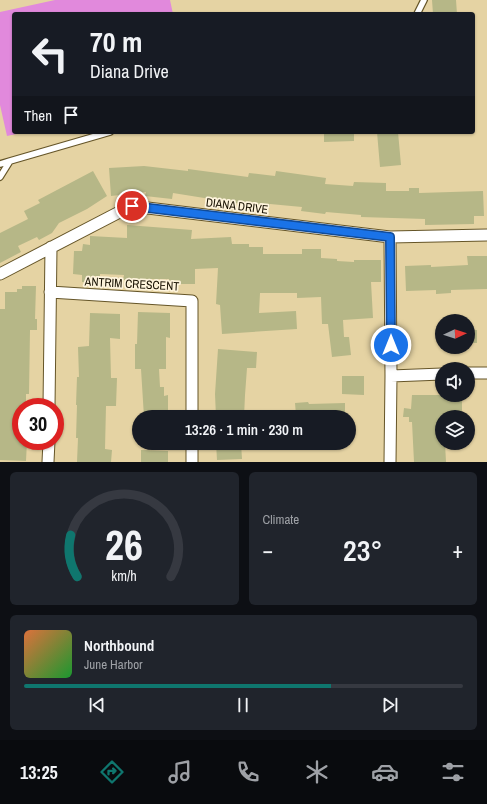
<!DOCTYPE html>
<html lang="en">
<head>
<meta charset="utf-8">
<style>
  :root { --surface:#171b24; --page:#20242c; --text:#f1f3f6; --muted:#9ea1a6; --line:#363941; --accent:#0f766e }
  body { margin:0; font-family:"Archivo Narrow",sans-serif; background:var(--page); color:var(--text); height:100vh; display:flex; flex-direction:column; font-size:15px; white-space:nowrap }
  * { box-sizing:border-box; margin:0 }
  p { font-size:13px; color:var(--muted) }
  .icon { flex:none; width:22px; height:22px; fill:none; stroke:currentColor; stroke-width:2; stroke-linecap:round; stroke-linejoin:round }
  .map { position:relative; height:462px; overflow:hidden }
  .sheet { display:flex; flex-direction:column; gap:10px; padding:10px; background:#0d0f14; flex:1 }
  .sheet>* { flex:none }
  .top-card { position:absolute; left:12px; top:12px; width:463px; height:122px; border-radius:4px; box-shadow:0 1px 3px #0004; background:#171b24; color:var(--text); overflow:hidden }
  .needle { width:26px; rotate:87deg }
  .buttons { position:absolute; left:435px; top:314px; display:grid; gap:8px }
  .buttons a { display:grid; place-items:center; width:40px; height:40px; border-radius:50%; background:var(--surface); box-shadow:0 1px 3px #0004; font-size:20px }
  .speed { position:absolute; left:12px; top:398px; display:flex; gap:8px; font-size:20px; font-weight:700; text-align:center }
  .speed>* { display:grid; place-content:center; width:52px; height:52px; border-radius:50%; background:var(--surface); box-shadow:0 1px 3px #0004; line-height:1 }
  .speed .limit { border:6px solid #d22; background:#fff; color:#111 }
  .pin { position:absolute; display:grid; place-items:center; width:34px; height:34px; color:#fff; margin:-17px; border:2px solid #fff; border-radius:50%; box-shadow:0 1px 4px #0007 }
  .me { position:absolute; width:44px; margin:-22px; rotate:0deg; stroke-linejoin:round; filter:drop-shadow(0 0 3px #0008) }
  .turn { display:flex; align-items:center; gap:14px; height:84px; padding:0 12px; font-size:18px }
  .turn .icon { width:52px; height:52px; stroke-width:2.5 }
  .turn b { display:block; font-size:28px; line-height:34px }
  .then { display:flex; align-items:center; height:38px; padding:0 12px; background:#0003; gap:8px; font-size:15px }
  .big { font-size:30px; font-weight:600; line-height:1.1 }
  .sheet .tile { flex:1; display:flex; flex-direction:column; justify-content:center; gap:6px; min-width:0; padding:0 14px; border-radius:6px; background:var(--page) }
  .sheet .dial { align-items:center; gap:0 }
  .dial svg { height:104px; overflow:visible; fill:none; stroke:var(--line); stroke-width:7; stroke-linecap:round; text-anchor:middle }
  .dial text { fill:var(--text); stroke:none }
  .song { display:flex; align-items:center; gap:12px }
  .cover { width:48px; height:48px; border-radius:6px; background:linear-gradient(135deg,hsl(20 70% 55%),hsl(130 70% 35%)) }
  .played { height:4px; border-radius:2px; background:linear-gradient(90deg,var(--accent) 70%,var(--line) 70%) }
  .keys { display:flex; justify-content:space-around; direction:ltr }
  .heat { display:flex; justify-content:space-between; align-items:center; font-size:22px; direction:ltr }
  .sheet .tiles { flex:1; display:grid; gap:10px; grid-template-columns:1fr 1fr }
  .tile:last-child { grid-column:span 2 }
  .trip { position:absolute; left:132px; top:410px; width:224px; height:40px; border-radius:20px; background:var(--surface); box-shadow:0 1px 3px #0004; font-weight:600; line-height:40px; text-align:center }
  .tabs { display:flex; height:64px; justify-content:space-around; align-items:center; background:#090b0e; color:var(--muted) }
  .tabs .icon { width:28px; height:28px }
  .tabs .active { color:var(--accent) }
  .tabs b { font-size:18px; color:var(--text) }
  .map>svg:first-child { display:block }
  .green { fill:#e189dc }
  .building { fill:#b6b787 }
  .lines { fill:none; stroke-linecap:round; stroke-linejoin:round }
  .service-casing { stroke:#655528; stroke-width:8 }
  .minor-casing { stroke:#655528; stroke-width:13 }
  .service { stroke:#fff; stroke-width:5.5 }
  .minor { stroke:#fff; stroke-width:11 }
  .route-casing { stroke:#114b97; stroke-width:10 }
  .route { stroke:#1a73e8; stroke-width:7 }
  .labels { text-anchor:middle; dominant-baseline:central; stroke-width:3.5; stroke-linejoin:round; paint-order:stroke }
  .street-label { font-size:12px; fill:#171001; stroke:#fef4dc }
</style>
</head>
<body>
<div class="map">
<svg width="487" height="462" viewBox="0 0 487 462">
  <rect width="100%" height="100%" fill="#e5d3a3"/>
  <!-- green -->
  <path class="green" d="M 55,0 L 170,0 L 173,14 L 14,14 L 14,132 L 26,132 L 7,136 L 0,105 L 0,12 Z"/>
  <!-- building -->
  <path class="building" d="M 432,0 L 456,0 L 457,14 L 433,14 Z
    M 324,132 L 354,132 L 354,141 L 324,142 Z
    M 377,132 L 398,132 L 401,165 L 380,167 Z
    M 144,166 L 188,171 L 188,169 L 248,177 L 249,173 L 275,176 L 276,171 L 326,178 L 325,184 L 353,186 L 354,182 L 386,183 L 386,191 L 409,191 L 409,188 L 419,188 L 419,193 L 483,191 L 484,216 L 474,216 L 474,224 L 425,225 L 425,219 L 361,217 L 361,215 L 326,212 L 325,214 L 301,211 L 302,207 L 270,204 L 270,207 L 248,205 L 173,193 L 172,199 L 145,196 L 146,192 L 111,196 L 109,168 Z
    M 93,171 L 107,196 L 87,209 L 59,223 L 52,233 L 39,240 L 37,237 L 18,246 L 21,252 L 0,263 L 0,233 L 28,219 L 24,211 L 40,203 L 38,200 Z
    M 127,225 L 192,230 L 191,239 L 231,237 L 232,244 L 249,244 L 249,247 L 263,247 L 263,254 L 302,254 L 302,249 L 321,249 L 321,258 L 337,259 L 337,261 L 354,262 L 354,260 L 381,260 L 381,282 L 371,282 L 373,318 L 343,320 L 344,337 L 349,337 L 351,355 L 332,357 L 328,324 L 322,324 L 321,297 L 297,298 L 297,293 L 260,293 L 259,313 L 296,311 L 297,329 L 222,334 L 220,305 L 216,304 L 218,268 L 195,269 L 195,284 L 169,284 L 169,279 L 146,279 L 146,281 L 123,280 L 124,275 L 100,274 L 100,276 L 94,276 L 93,283 L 82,282 L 82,275 L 73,274 L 74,251 L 82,251 L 83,244 L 90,245 L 90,236 L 127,238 Z
    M 467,256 L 487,256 L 487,289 L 451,290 L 451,293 L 436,294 L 436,290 L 406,291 L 405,266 L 431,265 L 431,267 L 468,265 Z
    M 22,286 L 36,286 L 35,319 L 37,319 L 37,330 L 30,330 L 29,394 L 26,394 L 26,407 L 21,407 L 21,441 L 27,441 L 26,461 L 0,460 L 0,309 L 5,309 L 5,292 L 17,292 L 17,289 L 22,289 Z
    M 138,312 L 170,313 L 170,338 L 166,337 L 166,369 L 159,369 L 160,387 L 164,387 L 164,396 L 168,395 L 168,417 L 144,417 L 141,369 L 135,369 L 135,344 L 137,344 Z
    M 90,313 L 120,314 L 120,339 L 110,338 L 111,378 L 117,378 L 116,406 L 106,406 L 105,449 L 112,450 L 111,462 L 77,462 L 78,438 L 76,438 L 77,405 L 76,405 L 77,377 L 79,377 L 78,347 L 89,346 Z
    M 468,330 L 477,330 L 477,343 L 468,343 Z
    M 218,349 L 257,352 L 256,368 L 247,368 L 245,395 L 244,417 L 216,417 L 215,394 Z
    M 342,376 L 364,376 L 364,395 L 342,394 Z
    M 412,395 L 462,395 L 462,412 L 458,412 L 458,417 L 442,417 L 442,443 L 445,443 L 446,462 L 414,462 L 412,422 L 409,422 L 409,417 L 403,417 L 404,408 L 411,409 Z
    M 308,402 L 309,404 L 345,403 L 345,417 L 312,417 L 312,414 L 296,415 L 295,403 Z
    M 216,443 L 241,443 L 242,459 L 217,460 Z
    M 141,450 L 168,451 L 168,462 L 141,462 Z"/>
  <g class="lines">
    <!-- service casing -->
    <g class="service-casing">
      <path id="service" d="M 417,14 L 424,0
        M 0,164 L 10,161
        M 0,177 L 10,161 L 110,132"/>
    </g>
    <!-- minor casing -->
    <g class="minor-casing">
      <path id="minor" d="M 390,237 L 391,376 L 390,462
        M 0,274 L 131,206 L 390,237 L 487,235
        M 50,292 L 192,301 L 192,417
        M 468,373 L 487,373
        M 391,376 L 442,374
        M 49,407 L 51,247
        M 192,443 L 192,462
        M 48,462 L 49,441"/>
    </g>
    <!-- service -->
    <use href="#service" class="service"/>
    <!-- minor -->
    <use href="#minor" class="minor"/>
  </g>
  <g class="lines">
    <!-- route casing -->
    <g class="route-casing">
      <path id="route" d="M 132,206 L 390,237 L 391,345"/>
    </g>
    <!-- route -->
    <use href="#route" class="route"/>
  </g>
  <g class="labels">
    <!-- street labels -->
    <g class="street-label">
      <text transform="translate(237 206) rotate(7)">DIANA DRIVE</text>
      <text transform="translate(132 284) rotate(3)">ANTRIM CRESCENT</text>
    </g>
  </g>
</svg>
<div class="buttons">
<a><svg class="needle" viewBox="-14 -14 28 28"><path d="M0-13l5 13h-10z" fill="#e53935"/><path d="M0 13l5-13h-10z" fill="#9ea1a6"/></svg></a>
<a><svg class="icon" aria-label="sound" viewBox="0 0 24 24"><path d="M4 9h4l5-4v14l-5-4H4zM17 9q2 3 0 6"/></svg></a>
<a><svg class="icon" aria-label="layers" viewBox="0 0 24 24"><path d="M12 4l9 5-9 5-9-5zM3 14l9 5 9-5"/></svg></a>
</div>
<div class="speed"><div class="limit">30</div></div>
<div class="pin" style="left:132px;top:206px;background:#d93025"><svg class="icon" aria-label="arrive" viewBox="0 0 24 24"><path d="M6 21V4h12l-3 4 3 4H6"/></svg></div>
<svg class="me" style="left:391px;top:345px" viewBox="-20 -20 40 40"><circle r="17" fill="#1a73e8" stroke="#fff" stroke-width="3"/><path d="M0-11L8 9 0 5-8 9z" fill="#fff"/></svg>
<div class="trip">13:26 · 1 min · 230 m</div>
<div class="top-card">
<div class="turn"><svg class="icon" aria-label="left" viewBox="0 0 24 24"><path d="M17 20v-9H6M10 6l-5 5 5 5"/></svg><div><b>70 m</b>Diana Drive</div></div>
<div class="then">Then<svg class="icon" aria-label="arrive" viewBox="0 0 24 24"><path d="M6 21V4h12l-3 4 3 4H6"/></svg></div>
</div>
</div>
<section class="sheet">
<div class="tiles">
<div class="tile dial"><svg viewBox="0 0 100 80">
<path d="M14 69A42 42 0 1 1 86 69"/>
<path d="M14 69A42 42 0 0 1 9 37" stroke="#0f766e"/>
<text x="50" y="56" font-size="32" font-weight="700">26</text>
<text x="50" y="72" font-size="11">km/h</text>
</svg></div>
<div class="tile"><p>Climate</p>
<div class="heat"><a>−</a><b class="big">23°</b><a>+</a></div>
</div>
<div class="tile">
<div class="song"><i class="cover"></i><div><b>Northbound</b><p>June Harbor</p></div></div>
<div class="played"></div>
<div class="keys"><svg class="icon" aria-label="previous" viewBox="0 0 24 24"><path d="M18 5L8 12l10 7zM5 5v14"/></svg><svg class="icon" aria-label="pause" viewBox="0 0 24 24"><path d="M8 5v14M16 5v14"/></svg><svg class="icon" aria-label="next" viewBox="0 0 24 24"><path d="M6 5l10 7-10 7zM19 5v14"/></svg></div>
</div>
</div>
</section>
<nav class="tabs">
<b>13:25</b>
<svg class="icon active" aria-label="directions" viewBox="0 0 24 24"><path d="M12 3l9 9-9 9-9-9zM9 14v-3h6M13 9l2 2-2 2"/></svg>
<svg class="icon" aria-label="music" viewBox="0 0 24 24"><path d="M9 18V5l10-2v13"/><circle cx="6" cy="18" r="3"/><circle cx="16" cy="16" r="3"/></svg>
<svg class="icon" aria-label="phone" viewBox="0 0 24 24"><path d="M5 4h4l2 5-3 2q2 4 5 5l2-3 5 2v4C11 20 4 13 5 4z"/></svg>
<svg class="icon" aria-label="climate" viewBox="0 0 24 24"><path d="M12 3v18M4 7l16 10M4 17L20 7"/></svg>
<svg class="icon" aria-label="car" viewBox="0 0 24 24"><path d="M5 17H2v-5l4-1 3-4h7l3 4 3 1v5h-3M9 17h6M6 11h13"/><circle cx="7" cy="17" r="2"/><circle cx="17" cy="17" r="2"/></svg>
<svg class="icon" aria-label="filters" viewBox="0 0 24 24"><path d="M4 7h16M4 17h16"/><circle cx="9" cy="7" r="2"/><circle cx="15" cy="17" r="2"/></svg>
</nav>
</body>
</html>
